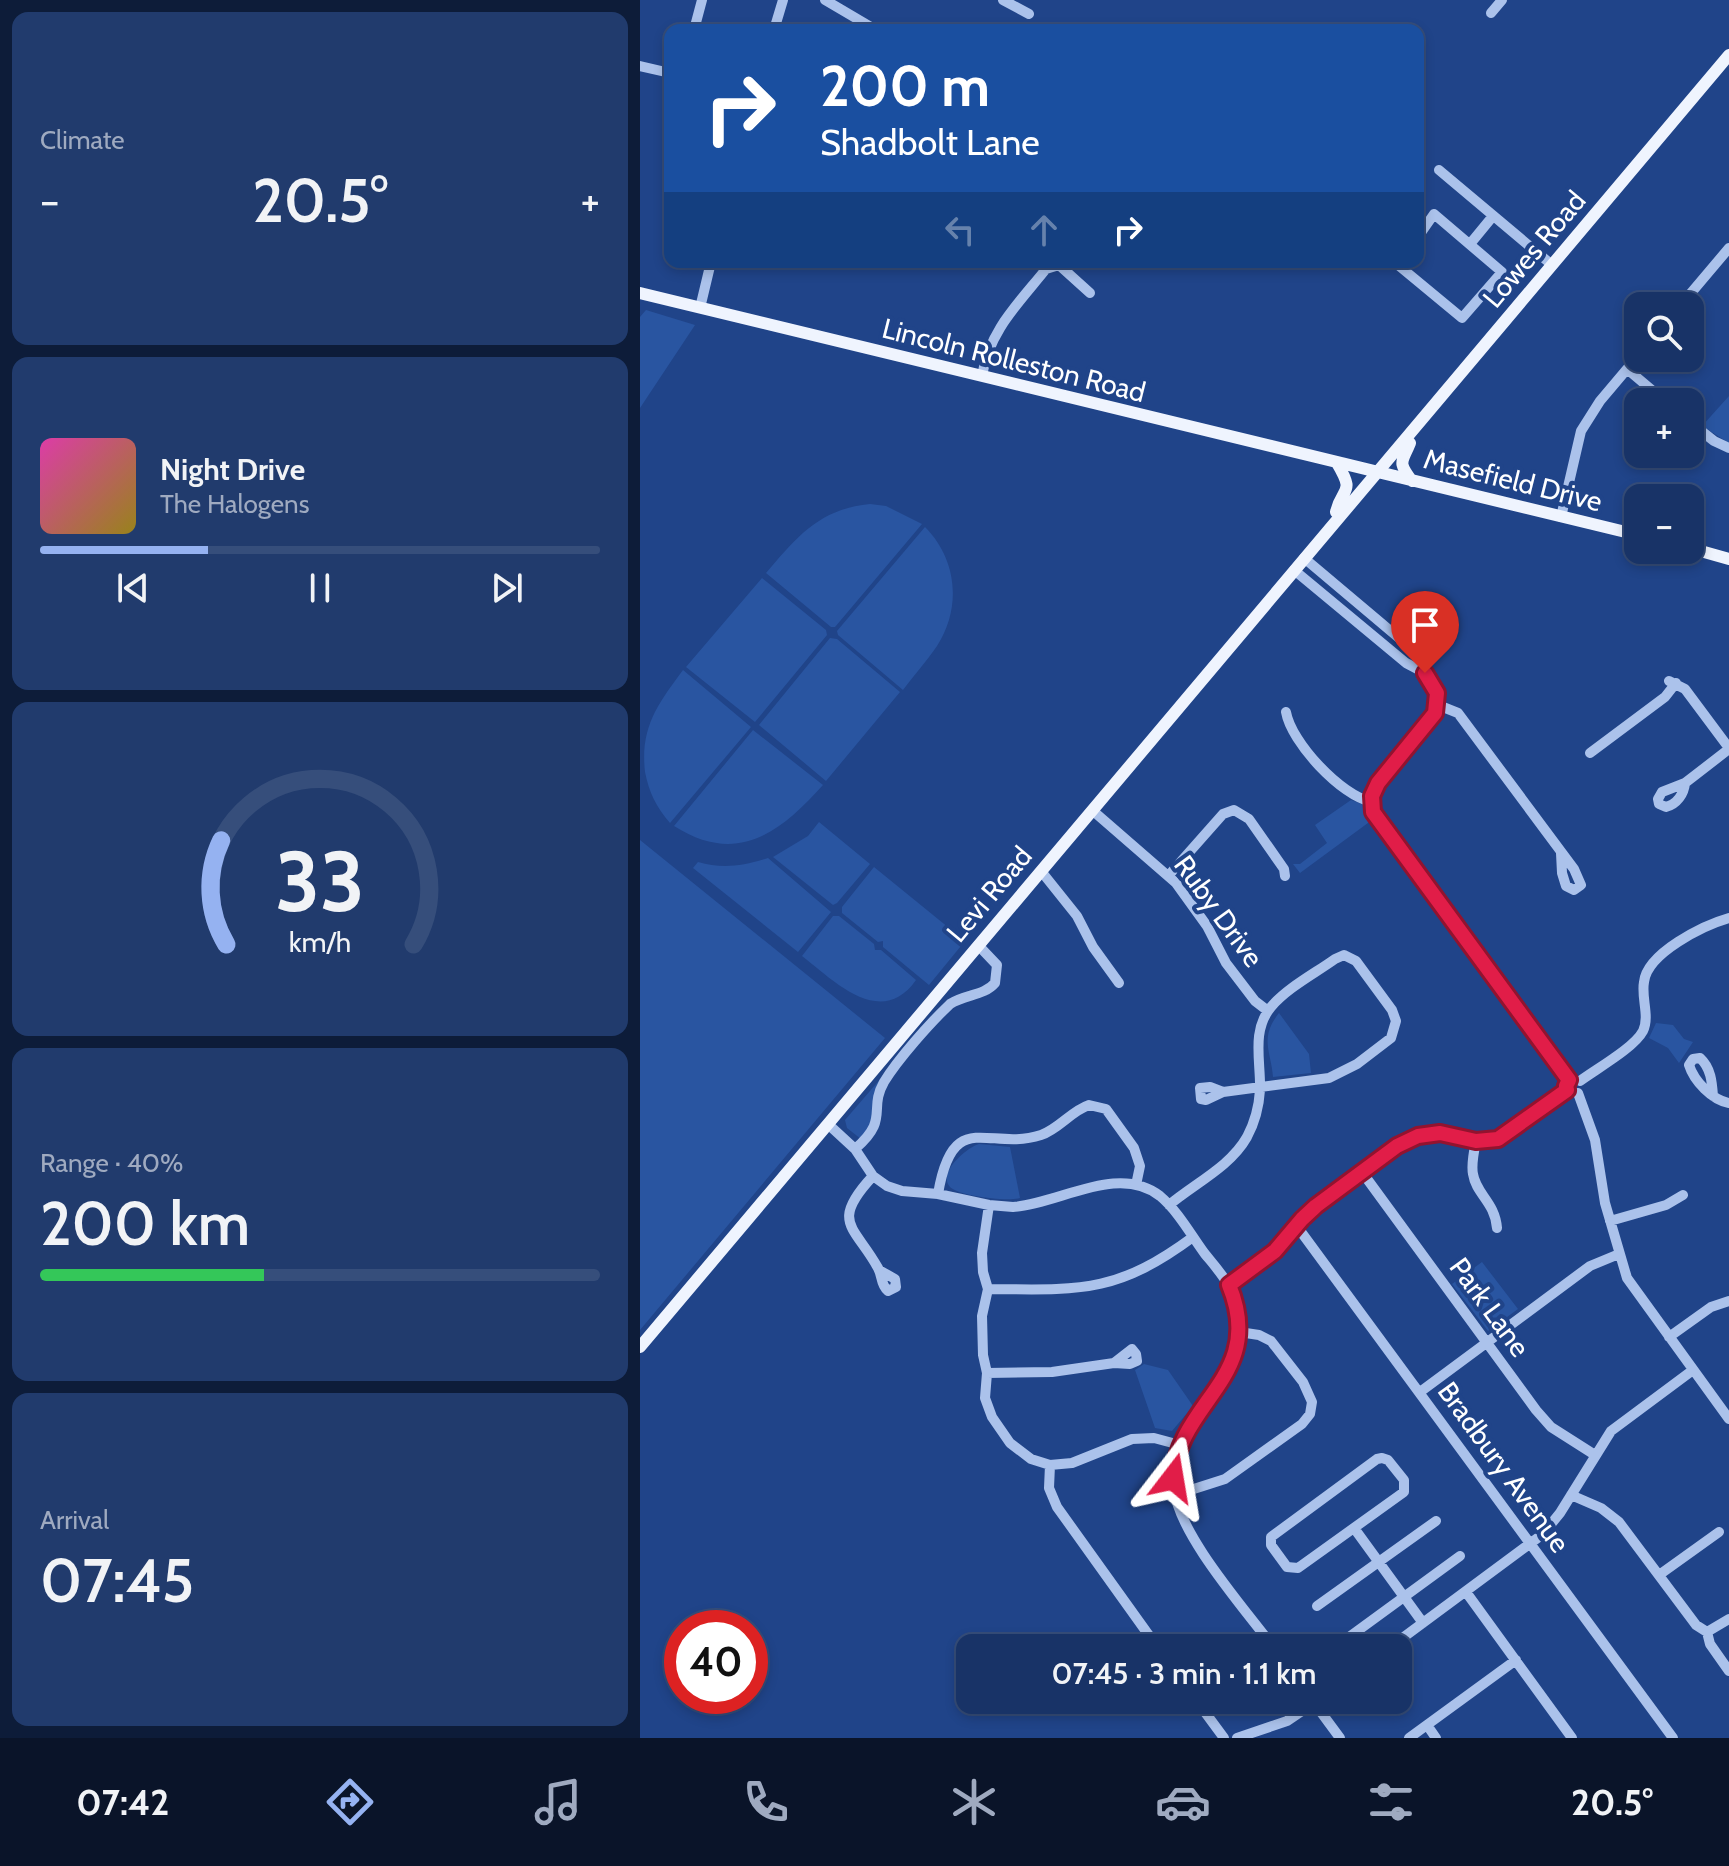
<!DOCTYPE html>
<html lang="en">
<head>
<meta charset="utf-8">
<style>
  :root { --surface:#183367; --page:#213b6d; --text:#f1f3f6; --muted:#9faac0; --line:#364e7b; --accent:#95b2f1 }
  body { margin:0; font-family:Cabin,sans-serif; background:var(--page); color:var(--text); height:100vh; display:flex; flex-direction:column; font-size:30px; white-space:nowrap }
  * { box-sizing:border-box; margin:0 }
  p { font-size:26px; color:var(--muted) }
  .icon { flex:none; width:44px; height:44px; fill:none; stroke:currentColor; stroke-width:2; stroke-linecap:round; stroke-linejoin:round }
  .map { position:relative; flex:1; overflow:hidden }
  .sheet { display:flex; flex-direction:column; gap:12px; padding:12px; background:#0d1c39; width:640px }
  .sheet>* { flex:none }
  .guide { position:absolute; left:24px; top:24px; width:760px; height:244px; border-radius:16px; box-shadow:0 4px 12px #0003,0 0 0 2px var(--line); background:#1a4fa0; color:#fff; overflow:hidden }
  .controls { position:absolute; left:984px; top:292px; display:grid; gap:16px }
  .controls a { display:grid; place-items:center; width:80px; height:80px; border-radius:16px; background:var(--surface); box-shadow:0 4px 12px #0003,0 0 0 2px var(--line); font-size:40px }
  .speed { position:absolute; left:24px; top:1610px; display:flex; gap:16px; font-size:40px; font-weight:700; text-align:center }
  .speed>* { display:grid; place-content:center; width:104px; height:104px; border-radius:50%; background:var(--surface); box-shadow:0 4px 12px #0003,0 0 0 2px var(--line); line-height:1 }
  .speed .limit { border:12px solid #d22; background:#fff; color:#111 }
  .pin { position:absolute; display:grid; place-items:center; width:68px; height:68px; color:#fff; margin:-82px -34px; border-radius:50% 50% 50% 0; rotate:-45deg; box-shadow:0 0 8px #0007 }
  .pin .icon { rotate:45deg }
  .me { position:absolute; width:88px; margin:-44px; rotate:14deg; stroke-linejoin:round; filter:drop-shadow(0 0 6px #0008) }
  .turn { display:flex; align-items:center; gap:28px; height:168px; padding:0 24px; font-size:36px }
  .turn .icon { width:104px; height:104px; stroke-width:2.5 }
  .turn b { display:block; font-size:56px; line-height:68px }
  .lanes { display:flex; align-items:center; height:76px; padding:0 24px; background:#0003; justify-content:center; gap:40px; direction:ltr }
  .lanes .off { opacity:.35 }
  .big { font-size:60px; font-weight:600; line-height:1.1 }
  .sheet .card { flex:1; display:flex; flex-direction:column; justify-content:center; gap:12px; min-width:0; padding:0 28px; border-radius:16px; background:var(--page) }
  .sheet .dial { align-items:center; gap:0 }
  .dial svg { height:208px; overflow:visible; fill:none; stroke:var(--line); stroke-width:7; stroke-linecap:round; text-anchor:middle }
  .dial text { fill:var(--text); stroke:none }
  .song { display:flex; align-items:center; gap:24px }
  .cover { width:96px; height:96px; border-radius:12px; background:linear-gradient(135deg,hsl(320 70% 55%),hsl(50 70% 35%)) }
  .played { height:8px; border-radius:4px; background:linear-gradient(90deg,var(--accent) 30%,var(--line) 30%) }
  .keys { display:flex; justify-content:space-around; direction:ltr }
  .heat { display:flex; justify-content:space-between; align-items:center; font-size:44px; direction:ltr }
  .charge { height:12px; border-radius:6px; background:linear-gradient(90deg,#34c759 40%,var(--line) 0) }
  .trip { position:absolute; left:316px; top:1634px; width:456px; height:80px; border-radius:16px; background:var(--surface); box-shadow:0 4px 12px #0003,0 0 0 2px var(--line); font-weight:600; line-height:80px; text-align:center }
  .dock { display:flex; height:128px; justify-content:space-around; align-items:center; background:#0a1429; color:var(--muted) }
  .dock .icon { width:56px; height:56px }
  .dock .selected { color:var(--accent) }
  .dock b { font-size:36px; color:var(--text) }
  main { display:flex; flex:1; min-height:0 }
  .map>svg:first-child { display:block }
  .green { fill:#2955a1 }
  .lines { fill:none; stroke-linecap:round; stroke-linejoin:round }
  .minor { stroke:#abc2eb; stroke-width:10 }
  .major { stroke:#eff4fe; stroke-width:12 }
  .route-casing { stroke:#92132f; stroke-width:20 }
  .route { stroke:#e11d48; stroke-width:14 }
  .labels { text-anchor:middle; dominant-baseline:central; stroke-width:8; stroke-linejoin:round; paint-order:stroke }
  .street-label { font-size:28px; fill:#fff; stroke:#204489 }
</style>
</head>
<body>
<main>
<section class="sheet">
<div class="card"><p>Climate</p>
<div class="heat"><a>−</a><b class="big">20.5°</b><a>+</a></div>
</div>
<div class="card">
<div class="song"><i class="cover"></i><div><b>Night Drive</b><p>The Halogens</p></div></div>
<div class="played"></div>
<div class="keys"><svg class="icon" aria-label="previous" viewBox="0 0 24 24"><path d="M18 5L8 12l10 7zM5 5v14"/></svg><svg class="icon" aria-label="pause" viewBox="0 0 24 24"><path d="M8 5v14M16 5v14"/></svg><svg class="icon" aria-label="next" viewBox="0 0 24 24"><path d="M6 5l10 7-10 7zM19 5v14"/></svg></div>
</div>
<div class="card dial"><svg viewBox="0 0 100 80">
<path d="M14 69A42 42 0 1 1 86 69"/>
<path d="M14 69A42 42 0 0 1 12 29" stroke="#95b2f1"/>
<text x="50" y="56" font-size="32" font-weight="700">33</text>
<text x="50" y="72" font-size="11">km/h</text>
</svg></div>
<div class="card"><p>Range · 40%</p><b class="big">200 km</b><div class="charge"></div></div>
<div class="card"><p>Arrival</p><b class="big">07:45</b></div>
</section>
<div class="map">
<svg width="1089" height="1738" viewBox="0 0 1089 1738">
  <rect width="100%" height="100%" fill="#204489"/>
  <!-- green -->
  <path class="green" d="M 6,310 L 55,325 L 0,408 L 0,317 Z
    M 1089,396 L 1089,443 L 1062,426 Z
    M 230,504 L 246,506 L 282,524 L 195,627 L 191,627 L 126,573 C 157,537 179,509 230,504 Z
    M 285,527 C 317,559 322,607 297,646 C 287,661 274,675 263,690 L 198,635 L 197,631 Z
    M 122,578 L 186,630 L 187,635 L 115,722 L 46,667 Z
    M 190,638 L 197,639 L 260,692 L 186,781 L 119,725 Z
    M 43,670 L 111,727 L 30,823 C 16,807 9,792 5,772 C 0,727 18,704 43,670 Z
    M 113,730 L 183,785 C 140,833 97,866 34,826 Z
    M 711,800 L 727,806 L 732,820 L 660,873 L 653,864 L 660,864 L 687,843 L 675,825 Z
    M 179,822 L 230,864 L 197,903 L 193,905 L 133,857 L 168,836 Z
    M 0,840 L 245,1038 L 0,1330 Z
    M 128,858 L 191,912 L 158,952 L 53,868 L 58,862 C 82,869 103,866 128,858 Z
    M 234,867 L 325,941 L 289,985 L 243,947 L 243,941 L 238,942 L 202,913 L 202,907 Z
    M 193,916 L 199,916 L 234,944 L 235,950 L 241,950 L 276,980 C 241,1030 193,980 162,956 Z
    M 639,1013 L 669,1054 L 671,1073 L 633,1077 C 631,1051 619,1038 639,1013 Z
    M 1016,1023 L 1033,1025 L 1044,1039 L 1053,1042 L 1039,1063 L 1028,1048 L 1009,1038 Z
    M 242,1077 L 235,1117 L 221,1139 L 207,1128 L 205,1120 Z
    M 339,1144 L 370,1147 L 380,1198 C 368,1202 319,1196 310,1187 C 297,1173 326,1148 339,1144 Z
    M 842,1262 L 878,1309 L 848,1331 L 812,1284 Z
    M 504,1364 L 528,1370 L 553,1406 L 532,1431 L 515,1428 L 495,1370 Z"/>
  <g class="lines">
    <!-- minor -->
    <path class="minor" d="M 185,0 L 236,30
      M 363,0 L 389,14
      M 851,13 L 862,0
      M 54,30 L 62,0
      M 134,30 L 143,0
      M 0,66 L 30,73
      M 799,170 L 912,265
      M 830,244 L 853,216
      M 760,262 L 758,265 L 822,318 L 862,272 L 794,214 L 778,237
      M 1040,306 L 1089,248
      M 60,308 L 71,262
      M 987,369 L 1026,402
      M 342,376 C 349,331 378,304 406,269 L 419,265 L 450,293
      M 1050,422 L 1074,441 L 1089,448
      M 921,517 L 941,431 L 960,401 L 998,356
      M 664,558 L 772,649 C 781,657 781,666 787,675 C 793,684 799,691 798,703 C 794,740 724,770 733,812 L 929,1080
      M 654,570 L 766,663 L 785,673
      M 1029,681 L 1045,689 L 1089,748
      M 798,705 L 818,713 L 934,869 L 941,885 L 934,890 L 926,886 L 922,873 L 921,853
      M 646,712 C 651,742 701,796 732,802
      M 950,753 L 1025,697 L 1036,683
      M 1045,783 C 1044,794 1037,804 1026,807 L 1019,804 L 1018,799 L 1022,792 L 1045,783 L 1089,749
      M 452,810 L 536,883 L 567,926 L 586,963 L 615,1001 L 628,1011
      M 401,871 L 437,916 L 453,947 L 479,983
      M 529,875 L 583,814 L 594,810 L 609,819 L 644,869 L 645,876
      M 940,1081 C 956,1069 994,1048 1003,1031 C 1010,1016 1001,998 1004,982 C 1007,953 1064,925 1089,918
      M 938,1093 L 955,1140 L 965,1203 L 987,1278 L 1089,1419
      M 1073,1096 C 1072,1082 1071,1068 1060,1058 L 1053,1059 L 1049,1065 C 1054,1081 1072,1100 1089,1103
      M 189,1125 L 215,1149 L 233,1176 L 247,1186 L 262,1191 L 298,1194 L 349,1205 L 373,1207 C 419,1204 478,1163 520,1196 C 538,1211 551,1235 565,1254 C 574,1265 584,1276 590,1288 C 632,1372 525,1412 534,1489 C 539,1535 605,1609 634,1648
      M 836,1141 C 834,1151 831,1164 833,1174 C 836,1194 855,1202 857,1228
      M 215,1149 C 250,1119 228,1110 244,1082 C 258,1059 290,1023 310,1004 C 325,994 344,996 355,983 L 357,965 L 338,945
      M 722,1172 L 896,1410 L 911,1427 L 955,1455
      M 233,1176 C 189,1223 215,1226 238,1268 C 243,1277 240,1284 248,1291 L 256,1287 L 255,1279 L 239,1270
      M 298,1194 C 313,1106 348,1152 401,1135 C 419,1129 431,1111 449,1105 L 466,1109 L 494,1148 L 500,1166 L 496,1185
      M 349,1205 L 342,1253 L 343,1272 L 348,1289 L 342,1316 L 343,1355 L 347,1373 L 345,1398 L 352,1417 L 370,1443 L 391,1459 L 410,1465 L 432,1463 L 492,1439 L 514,1438 L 540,1445
      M 529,1205 C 555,1183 590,1167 607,1137 C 615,1122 619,1107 620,1090 C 621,1062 611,1031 631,1007 C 647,988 674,974 695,959 L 704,955 L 716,961 L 752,1010 L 756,1021 L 751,1038 L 717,1064 L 689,1078 L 583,1092 L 566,1100 L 561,1099 L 560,1088 L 570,1087 L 583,1092
      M 970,1221 L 1026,1205 L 1043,1195
      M 656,1225 L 1033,1738
      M 589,1285 L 635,1251 L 667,1213 L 757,1146 L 778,1136 L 800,1133 L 836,1141 L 858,1139 L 927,1090
      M 348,1289 C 439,1290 476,1294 553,1237
      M 1029,1337 L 1071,1307 L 1089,1301
      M 347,1373 L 412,1372 L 474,1363 L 490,1364 L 497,1361 L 496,1354 L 492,1349 L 474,1363
      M 780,1392 L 950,1266 L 979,1254
      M 742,1458 L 748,1460 L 764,1480 L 764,1492 L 658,1568 L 647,1567 L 631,1545 L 631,1537 L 737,1459 Z
      M 410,1465 L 409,1488 L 417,1507 L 518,1648
      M 535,1495 L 585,1479 L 662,1424 L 670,1414 L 672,1402 L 663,1382 L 631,1341 L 619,1335 L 599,1332
      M 931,1495 L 961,1508 L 979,1522 L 1056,1625 L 1067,1632 L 1070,1644 L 1089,1671
      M 714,1528 L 783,1623
      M 1019,1575 L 1079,1532
      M 826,1592 L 932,1738
      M 677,1606 L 796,1521
      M 1067,1632 L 1089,1619
      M 705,1640 L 820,1556
      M 749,1648 L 903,1534 L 920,1513 L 971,1431 L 1053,1370
      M 556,1700 L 584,1738
      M 672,1700 L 700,1738
      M 787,1725 L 796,1738
      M 597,1738 L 647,1721 L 678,1700
      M 769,1738 L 876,1660"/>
    <!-- major -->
    <path class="major" d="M 0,293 L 998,535
      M 770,443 C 762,463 757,461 772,481
      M 696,512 C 702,486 716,495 697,463
      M 1050,548 L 1089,559
      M 0,1347 L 1089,55"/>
  </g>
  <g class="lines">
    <!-- route casing -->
    <g class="route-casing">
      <path id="route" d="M 533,1478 C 539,1400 627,1377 589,1285 L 635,1251 L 662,1219 L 676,1206 L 757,1146 L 778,1136 L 800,1133 L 836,1141 L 858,1139 L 927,1090 L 926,1086 L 929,1080 L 733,812 L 732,796 L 738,783 L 795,713 L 797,693 L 785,673"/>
    </g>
    <!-- route -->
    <use href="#route" class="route"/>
  </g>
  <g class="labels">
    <!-- street labels -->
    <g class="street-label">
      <text transform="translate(894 249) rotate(-50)">Lowes Road</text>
      <text transform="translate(374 360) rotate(14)">Lincoln Rolleston Road</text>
      <text transform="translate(873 480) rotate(14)">Masefield Drive</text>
      <text transform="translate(349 894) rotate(-50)">Levi Road</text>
      <text transform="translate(579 911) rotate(54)">Ruby Drive</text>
      <text transform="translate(850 1307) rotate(54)">Park Lane</text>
      <text transform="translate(864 1467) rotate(54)">Bradbury Avenue</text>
    </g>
  </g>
</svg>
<div class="controls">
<a><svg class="icon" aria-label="search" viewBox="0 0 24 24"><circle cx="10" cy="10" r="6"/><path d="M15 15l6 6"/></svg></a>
<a>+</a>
<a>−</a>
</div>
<div class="speed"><div class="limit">40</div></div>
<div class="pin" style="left:785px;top:673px;background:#d93025"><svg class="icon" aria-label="arrive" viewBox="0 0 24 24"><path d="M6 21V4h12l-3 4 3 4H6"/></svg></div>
<svg class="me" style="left:533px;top:1478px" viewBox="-20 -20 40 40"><path d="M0-17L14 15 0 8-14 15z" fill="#e11d48" stroke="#fff" stroke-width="4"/></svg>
<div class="trip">07:45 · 3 min · 1.1 km</div>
<div class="guide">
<div class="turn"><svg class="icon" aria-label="right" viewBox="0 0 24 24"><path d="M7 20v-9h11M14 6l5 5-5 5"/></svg><div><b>200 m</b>Shadbolt Lane</div></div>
<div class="lanes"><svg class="icon off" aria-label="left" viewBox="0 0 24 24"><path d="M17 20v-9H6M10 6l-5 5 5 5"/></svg><svg class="icon off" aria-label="ahead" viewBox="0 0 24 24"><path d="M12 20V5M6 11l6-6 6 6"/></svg><svg class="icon" aria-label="right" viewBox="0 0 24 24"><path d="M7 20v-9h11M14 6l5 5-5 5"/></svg></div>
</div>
</div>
</main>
<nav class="dock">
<b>07:42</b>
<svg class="icon selected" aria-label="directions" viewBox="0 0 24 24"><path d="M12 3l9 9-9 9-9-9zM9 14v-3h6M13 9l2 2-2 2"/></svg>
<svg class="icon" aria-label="music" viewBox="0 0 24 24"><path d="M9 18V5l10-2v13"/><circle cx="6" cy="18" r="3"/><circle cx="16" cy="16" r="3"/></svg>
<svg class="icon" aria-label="phone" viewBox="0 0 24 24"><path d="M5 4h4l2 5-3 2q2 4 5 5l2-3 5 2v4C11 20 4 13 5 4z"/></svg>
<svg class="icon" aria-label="climate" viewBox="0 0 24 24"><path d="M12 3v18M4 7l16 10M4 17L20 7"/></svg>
<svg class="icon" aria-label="car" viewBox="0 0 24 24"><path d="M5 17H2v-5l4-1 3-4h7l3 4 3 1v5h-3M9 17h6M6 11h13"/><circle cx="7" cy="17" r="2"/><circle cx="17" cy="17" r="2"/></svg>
<svg class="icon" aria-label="filters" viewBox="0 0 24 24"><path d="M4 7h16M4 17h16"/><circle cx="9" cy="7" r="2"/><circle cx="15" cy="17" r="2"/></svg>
<b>20.5°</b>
</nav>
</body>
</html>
